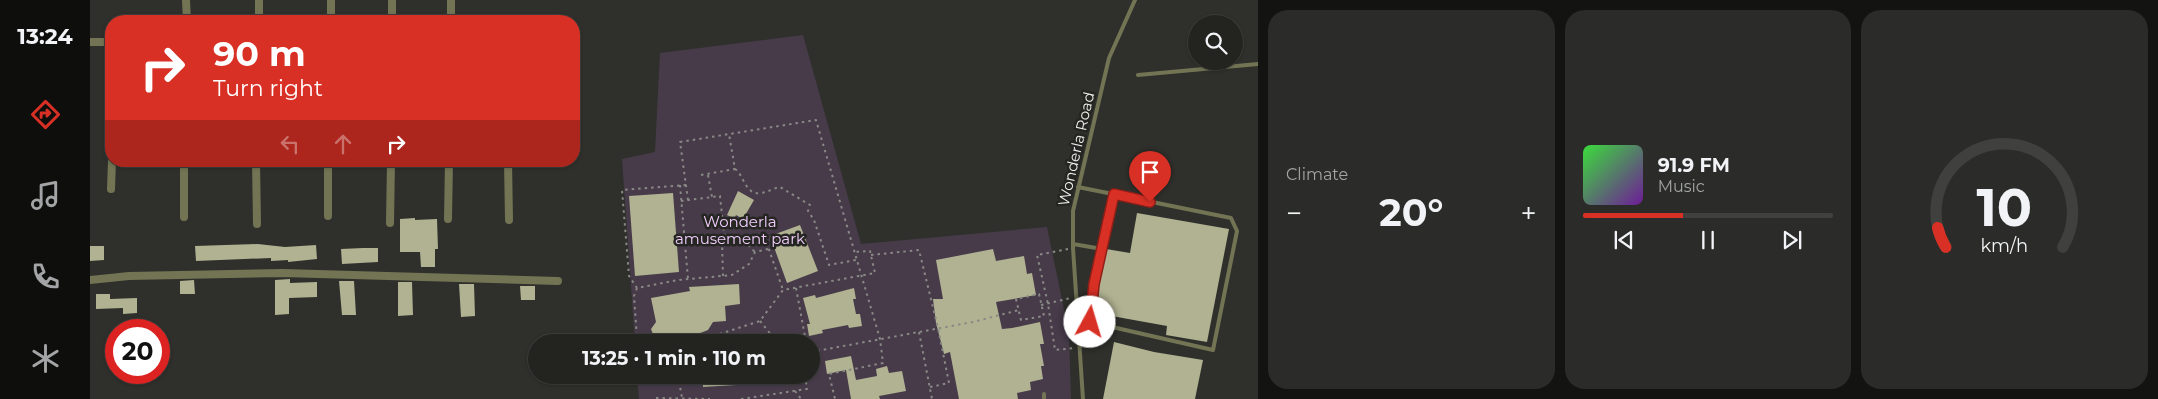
<!DOCTYPE html>
<html lang="en">
<head>
<meta charset="utf-8">
<style>
  :root { --surface:#232420; --page:#2b2c29; --text:#f1f3f6; --muted:#a3a4a5; --line:#40413e; --accent:#d93025 }
  body { margin:0; font-family:Montserrat,sans-serif; background:var(--page); color:var(--text); height:100vh; display:flex; flex-direction:column; font-size:19px; white-space:nowrap }
  * { box-sizing:border-box; margin:0 }
  p { font-size:16px; color:var(--muted) }
  .icon { flex:none; width:28px; height:28px; fill:none; stroke:currentColor; stroke-width:2; stroke-linecap:round; stroke-linejoin:round }
  .map { position:relative; flex:1; overflow:hidden }
  .details { display:flex; flex-direction:column; gap:10px; padding:10px; background:#131412; width:900px }
  .details>* { flex:none }
  .top-card { position:absolute; left:15px; top:15px; width:475px; height:152px; border-radius:20px; box-shadow:0 1px 4px #0004,0 0 0 1px var(--line); background:#d93025; color:#fff; overflow:hidden }
  .tools { position:absolute; left:1098px; top:15px; display:grid; gap:10px }
  .tools a { display:grid; place-items:center; width:55px; height:55px; border-radius:50%; background:var(--surface); box-shadow:0 1px 4px #0004,0 0 0 1px var(--line); font-size:25px }
  .speed { position:absolute; left:15px; top:319px; display:flex; gap:10px; font-size:25px; font-weight:700; text-align:center }
  .speed>* { display:grid; place-content:center; width:65px; height:65px; border-radius:50%; background:var(--surface); box-shadow:0 1px 4px #0004,0 0 0 1px var(--line); line-height:1 }
  .speed .limit { border:8px solid #d22; background:#fff; color:#111 }
  .pin { position:absolute; display:grid; place-items:center; width:42px; height:42px; color:#fff; margin:-51px -21px; border-radius:50% 50% 50% 0; rotate:-45deg; box-shadow:0 0 5px #0007 }
  .pin .icon { rotate:45deg }
  .me { position:absolute; width:55px; margin:-28px; rotate:6deg; stroke-linejoin:round; filter:drop-shadow(0 0 4px #0008) }
  .turn { display:flex; align-items:center; gap:18px; height:105px; padding:0 25px; font-size:22px }
  .turn .icon { width:65px; height:65px; stroke-width:2.5 }
  .turn b { display:block; font-size:35px; line-height:42px }
  .lanes { display:flex; align-items:center; height:48px; padding:0 25px; background:#0003; justify-content:center; gap:25px; direction:ltr }
  .lanes .off { opacity:.35 }
  .big { font-size:38px; font-weight:700; line-height:1.1 }
  .details .card { flex:1; display:flex; flex-direction:column; justify-content:center; gap:8px; min-width:0; padding:0 18px; border-radius:20px; background:var(--page) }
  .details .dial { align-items:center; gap:0 }
  .dial svg { height:130px; overflow:visible; fill:none; stroke:var(--line); stroke-width:7; stroke-linecap:round; text-anchor:middle }
  .dial text { fill:var(--text); stroke:none }
  .song { display:flex; align-items:center; gap:15px }
  .cover { width:60px; height:60px; border-radius:8px; background:linear-gradient(135deg,hsl(120 70% 55%),hsl(280 70% 35%)) }
  .played { height:5px; border-radius:2px; background:linear-gradient(90deg,var(--accent) 40%,var(--line) 40%) }
  .keys { display:flex; justify-content:space-around; direction:ltr }
  .heat { display:flex; justify-content:space-between; align-items:center; font-size:28px; direction:ltr }
  .details .tiles { flex:1; display:grid; gap:10px; grid-template-columns:repeat(3,1fr) }
  .trip { position:absolute; left:438px; top:334px; width:292px; height:50px; border-radius:25px; background:var(--surface); box-shadow:0 1px 4px #0004,0 0 0 1px var(--line); font-weight:700; line-height:50px; text-align:center }
  main { display:flex; flex:1; min-height:0 }
  .tabs { display:flex; flex-direction:column; width:90px; justify-content:space-around; align-items:center; background:#0e0e0d; color:var(--muted) }
  .tabs .icon { width:35px; height:35px }
  .tabs .selected { color:var(--accent) }
  .tabs b { font-size:22px; color:var(--text) }
  .map>svg:first-child { display:block }
  .green { fill:#473b4a }
  .building { fill:#b0b292 }
  .lines { fill:none; stroke-linecap:round; stroke-linejoin:round }
  .path { stroke:#888985; stroke-width:2; stroke-dasharray:2.5 4; stroke-linecap:butt }
  .service { stroke:#727454; stroke-width:4 }
  .minor { stroke:#727454; stroke-width:8 }
  .route-casing { stroke:#8d1f18; stroke-width:12 }
  .route { stroke:#d93025; stroke-width:9 }
  .labels { text-anchor:middle; dominant-baseline:central; stroke-width:5; stroke-linejoin:round; paint-order:stroke }
  .street-label { font-size:15px; fill:#f2f2ef; stroke:#252622 }
  .park-label { font-size:15px; fill:#f2cdfd; stroke:#252622 }
</style>
</head>
<body>
<main>
<nav class="tabs">
<b>13:24</b>
<svg class="icon selected" aria-label="directions" viewBox="0 0 24 24"><path d="M12 3l9 9-9 9-9-9zM9 14v-3h6M13 9l2 2-2 2"/></svg>
<svg class="icon" aria-label="music" viewBox="0 0 24 24"><path d="M9 18V5l10-2v13"/><circle cx="6" cy="18" r="3"/><circle cx="16" cy="16" r="3"/></svg>
<svg class="icon" aria-label="phone" viewBox="0 0 24 24"><path d="M5 4h4l2 5-3 2q2 4 5 5l2-3 5 2v4C11 20 4 13 5 4z"/></svg>
<svg class="icon" aria-label="climate" viewBox="0 0 24 24"><path d="M12 3v18M4 7l16 10M4 17L20 7"/></svg>
</nav>
<div class="map">
<svg width="1168" height="399" viewBox="0 0 1168 399">
  <rect width="100%" height="100%" fill="#2f302b"/>
  <!-- green -->
  <path class="green" d="M 713,35 L 771,244 L 957,227 L 979,334 L 981,399 L 549,399 L 547,375 L 721,375 L 721,342 L 545,342 L 532,159 L 565,152 L 570,53 Z"/>
  <!-- building -->
  <path class="building" d="M 648,191 L 664,200 L 653,219 L 646,215 L 644,219 L 637,215 Z
    M 583,193 L 589,272 L 545,276 L 539,196 Z
    M 1047,213 L 1139,229 L 1117,342 L 1076,335 L 1077,326 L 1005,313 L 1008,285 L 1016,249 L 1040,253 Z
    M 325,218 L 325,220 L 347,219 L 348,249 L 345,249 L 345,267 L 331,267 L 330,252 L 310,252 L 310,219 Z
    M 710,225 L 728,271 L 697,283 L 680,236 Z
    M 168,244 L 195,247 L 226,245 L 227,259 L 198,262 L 198,260 L 181,261 L 181,258 L 106,261 L 105,246 Z
    M 0,246 L 14,246 L 14,260 L 0,261 Z
    M 273,248 L 288,248 L 288,262 L 252,264 L 251,249 Z
    M 903,249 L 906,261 L 934,256 L 937,274 L 942,273 L 946,295 L 906,302 L 912,329 L 922,328 L 950,322 L 954,344 L 950,344 L 954,366 L 951,366 L 953,379 L 940,382 L 941,390 L 927,393 L 928,399 L 869,399 L 860,352 L 854,354 L 846,323 L 843,299 L 853,299 L 846,260 Z
    M 200,279 L 200,283 L 227,282 L 227,297 L 199,298 L 199,314 L 185,315 L 185,280 Z
    M 104,280 L 105,294 L 90,294 L 90,281 Z
    M 249,281 L 264,281 L 266,315 L 252,315 Z
    M 308,282 L 322,282 L 323,315 L 308,316 Z
    M 369,284 L 384,284 L 385,316 L 371,317 Z
    M 649,284 L 650,304 L 635,306 L 636,321 L 623,322 L 618,330 L 613,332 L 582,342 L 566,342 L 561,329 L 566,322 L 561,298 L 600,291 L 599,287 Z
    M 430,286 L 445,286 L 445,300 L 431,300 Z
    M 764,288 L 766,299 L 763,299 L 766,314 L 770,314 L 772,326 L 759,328 L 758,325 L 732,330 L 733,333 L 719,336 L 717,324 L 720,324 L 713,298 L 725,295 L 726,298 Z
    M 6,294 L 20,294 L 20,299 L 47,298 L 47,313 L 33,314 L 33,308 L 6,309 Z
    M 1024,342 L 1064,352 L 1113,360 L 1105,399 L 1013,399 Z
    M 761,356 L 766,380 L 787,376 L 786,369 L 797,366 L 799,373 L 812,371 L 816,391 L 789,396 L 790,399 L 761,399 L 756,370 L 737,374 L 735,361 Z
    M 613,375 L 645,375 L 646,385 L 613,387 Z"/>
  <g class="lines">
    <!-- path -->
    <path class="path" d="M 645,169 C 654,175 655,195 670,193 C 677,193 683,188 690,187 L 720,205 L 718,211 L 724,220 L 739,265 L 766,260
      M 611,175 L 645,169 L 639,134
      M 618,175 L 622,197
      M 590,185 L 598,279
      M 596,185 L 532,190 L 539,276 L 547,288 L 588,280 L 642,275 L 659,264 L 665,252 L 678,249
      M 598,200 L 590,142 L 726,120 L 790,339 L 793,363 L 739,374 L 745,399
      M 591,201 L 630,196 L 634,234 C 652,244 656,246 676,241 L 693,290
      M 658,245 L 665,252
      M 978,249 L 947,255 L 958,304 L 965,350 L 984,348
      M 781,255 L 829,250 L 848,328 L 859,383 L 840,387
      M 633,276 L 632,242 L 634,234
      M 547,288 L 544,296 L 547,338 L 552,342
      M 706,288 L 716,342
      M 949,294 L 954,316 L 931,320 L 926,299 Z
      M 951,305 L 981,298
      M 670,321 L 687,342
      M 829,332 L 842,399
      M 605,342 L 670,321 L 693,290 L 785,273 L 780,251 L 764,252
      M 721,352 L 883,322 L 929,310
      M 588,375 L 592,398
      M 705,391 L 711,399
      M 566,398 L 620,399
      M 651,399 L 717,389 L 715,375"/>
    <!-- service -->
    <path class="service" d="M 1048,75 L 1168,64
      M 983,244 L 1012,249
      M 987,319 L 1123,350 L 1147,231 L 1141,218 L 988,187
      M 1000,322 L 1004,284 L 1024,195
      M 954,394 L 954,399
      M 993,399 L 983,248 L 983,211 L 1019,58 L 1045,0"/>
    <!-- minor -->
    <path class="minor" d="M 96,0 L 97,21
      M 169,0 L 169,21
      M 241,0 L 241,21
      M 302,21 L 302,0
      M 361,21 L 361,0
      M 0,42 L 21,42
      M 166,161 L 167,224
      M 418,161 L 419,220
      M 21,189 L 22,161
      M 238,216 L 238,161
      M 94,217 L 94,161
      M 358,219 L 359,161
      M 300,223 L 301,161
      M 0,280 L 39,276 L 193,273 L 468,281"/>
  </g>
  <g class="lines">
    <!-- route casing -->
    <g class="route-casing">
      <path id="route" d="M 1000,322 L 1004,284 L 1024,194 L 1060,202"/>
    </g>
    <!-- route -->
    <use href="#route" class="route"/>
  </g>
  <g class="labels">
    <!-- street labels -->
    <g class="street-label">
      <text transform="translate(986 149) rotate(-77)">Wonderla Road</text>
    </g>
    <!-- park labels -->
    <g class="park-label">
      <text x="650" y="221">Wonderla<tspan x="650" dy="17">amusement park</tspan></text>
    </g>
  </g>
</svg>
<div class="tools">
<a><svg class="icon" aria-label="search" viewBox="0 0 24 24"><circle cx="10" cy="10" r="6"/><path d="M15 15l6 6"/></svg></a>
</div>
<div class="speed"><div class="limit">20</div></div>
<div class="pin" style="left:1060px;top:202px;background:#d93025"><svg class="icon" aria-label="arrive" viewBox="0 0 24 24"><path d="M6 21V4h12l-3 4 3 4H6"/></svg></div>
<svg class="me" style="left:1000px;top:322px" viewBox="-20 -20 40 40"><circle r="19" fill="#fff"/><path d="M0-13L10 11 0 6-10 11z" fill="#d93025"/></svg>
<div class="trip">13:25 · 1 min · 110 m</div>
<div class="top-card">
<div class="turn"><svg class="icon" aria-label="right" viewBox="0 0 24 24"><path d="M7 20v-9h11M14 6l5 5-5 5"/></svg><div><b>90 m</b>Turn right</div></div>
<div class="lanes"><svg class="icon off" aria-label="left" viewBox="0 0 24 24"><path d="M17 20v-9H6M10 6l-5 5 5 5"/></svg><svg class="icon off" aria-label="ahead" viewBox="0 0 24 24"><path d="M12 20V5M6 11l6-6 6 6"/></svg><svg class="icon" aria-label="right" viewBox="0 0 24 24"><path d="M7 20v-9h11M14 6l5 5-5 5"/></svg></div>
</div>
</div>
<section class="details">
<div class="tiles">
<div class="card"><p>Climate</p>
<div class="heat"><a>−</a><b class="big">20°</b><a>+</a></div>
</div>
<div class="card">
<div class="song"><i class="cover"></i><div><b>91.9 FM</b><p>Music</p></div></div>
<div class="played"></div>
<div class="keys"><svg class="icon" aria-label="previous" viewBox="0 0 24 24"><path d="M18 5L8 12l10 7zM5 5v14"/></svg><svg class="icon" aria-label="pause" viewBox="0 0 24 24"><path d="M8 5v14M16 5v14"/></svg><svg class="icon" aria-label="next" viewBox="0 0 24 24"><path d="M6 5l10 7-10 7zM19 5v14"/></svg></div>
</div>
<div class="card dial"><svg viewBox="0 0 100 80">
<path d="M14 69A42 42 0 1 1 86 69"/>
<path d="M14 69A42 42 0 0 1 9 57" stroke="#d93025"/>
<text x="50" y="56" font-size="32" font-weight="700">10</text>
<text x="50" y="72" font-size="11">km/h</text>
</svg></div>
</div>
</section>
</main>
</body>
</html>
